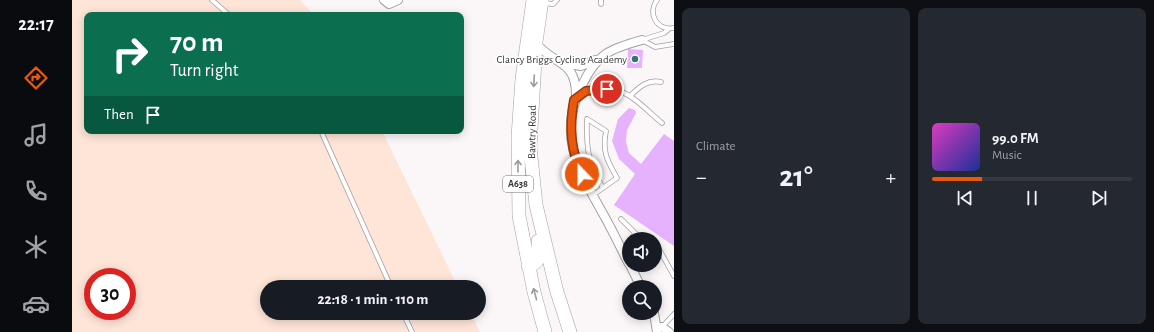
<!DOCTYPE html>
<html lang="en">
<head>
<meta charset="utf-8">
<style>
  :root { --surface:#171b24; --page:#242831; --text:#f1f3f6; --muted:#9ea1a6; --line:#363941; --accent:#ea580c }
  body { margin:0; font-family:"Alegreya Sans",sans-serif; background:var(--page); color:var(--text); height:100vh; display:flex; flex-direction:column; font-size:15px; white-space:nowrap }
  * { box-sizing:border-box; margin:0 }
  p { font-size:13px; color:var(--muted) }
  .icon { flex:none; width:22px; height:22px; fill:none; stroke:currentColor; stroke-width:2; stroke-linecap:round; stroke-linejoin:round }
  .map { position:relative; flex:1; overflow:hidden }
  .details { display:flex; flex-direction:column; gap:8px; padding:8px; background:#0d0f14; width:480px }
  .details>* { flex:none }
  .hud { position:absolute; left:12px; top:12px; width:380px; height:122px; border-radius:8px; box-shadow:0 2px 10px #0003; background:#0b6e4f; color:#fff; overflow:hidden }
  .controls { position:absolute; left:550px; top:232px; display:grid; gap:8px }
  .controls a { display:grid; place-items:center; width:40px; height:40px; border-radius:50%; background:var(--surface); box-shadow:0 2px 10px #0003; font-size:20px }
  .speed { position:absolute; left:12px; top:268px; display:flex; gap:8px; font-size:20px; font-weight:700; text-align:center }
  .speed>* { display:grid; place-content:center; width:52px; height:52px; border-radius:50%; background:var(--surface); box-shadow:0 2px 10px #0003; line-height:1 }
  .speed .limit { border:6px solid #d22; background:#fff; color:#111 }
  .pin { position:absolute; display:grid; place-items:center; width:34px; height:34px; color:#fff; margin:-17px; border:2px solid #fff; border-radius:50%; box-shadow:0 1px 4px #0007 }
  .me { position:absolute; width:44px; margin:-22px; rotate:338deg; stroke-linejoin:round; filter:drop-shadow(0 0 3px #0008) }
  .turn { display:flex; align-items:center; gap:14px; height:84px; padding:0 20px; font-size:18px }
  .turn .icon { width:52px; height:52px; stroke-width:2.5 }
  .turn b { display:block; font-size:28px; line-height:34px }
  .then { display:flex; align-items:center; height:38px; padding:0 20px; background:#0003; gap:8px; font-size:15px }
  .big { font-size:30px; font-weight:600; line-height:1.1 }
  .details .tile { flex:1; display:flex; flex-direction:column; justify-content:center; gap:6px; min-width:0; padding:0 14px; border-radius:8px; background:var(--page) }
  .song { display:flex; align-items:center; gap:12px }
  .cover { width:48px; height:48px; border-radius:6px; background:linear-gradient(135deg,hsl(310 70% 55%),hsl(230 70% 35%)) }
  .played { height:4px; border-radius:2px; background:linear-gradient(90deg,var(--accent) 25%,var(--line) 25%) }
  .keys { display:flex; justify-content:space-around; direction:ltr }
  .heat { display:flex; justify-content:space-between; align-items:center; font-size:22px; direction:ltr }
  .details .tiles { flex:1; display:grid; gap:8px; grid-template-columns:repeat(2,1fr) }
  .trip { position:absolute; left:188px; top:280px; width:226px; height:40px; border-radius:20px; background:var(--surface); box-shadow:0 2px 10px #0003; font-weight:600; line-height:40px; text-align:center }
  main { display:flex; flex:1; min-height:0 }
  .menu { display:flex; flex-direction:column; width:72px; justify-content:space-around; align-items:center; background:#090b0e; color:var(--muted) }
  .menu .icon { width:28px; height:28px }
  .menu .selected { color:var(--accent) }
  .menu b { font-size:18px; color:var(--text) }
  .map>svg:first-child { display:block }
  .green { fill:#ffe5d8; fill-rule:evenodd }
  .building { fill:#e6b2fd }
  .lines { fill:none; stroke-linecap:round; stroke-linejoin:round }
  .service-casing { stroke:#a4a0a2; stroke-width:5.5 }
  .minor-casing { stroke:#a4a0a2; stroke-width:10 }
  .trunk-casing { stroke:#a4a0a2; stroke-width:14 }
  .service { stroke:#fff; stroke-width:4 }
  .minor { stroke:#fff; stroke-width:8 }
  .trunk { stroke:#fff; stroke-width:13 }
  .oneway { stroke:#9c9b9c }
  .route-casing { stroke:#983908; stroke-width:10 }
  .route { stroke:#ea580c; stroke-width:7 }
  .poi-dot { fill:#2f7875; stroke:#fff; stroke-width:1.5 }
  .labels { text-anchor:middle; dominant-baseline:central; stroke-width:3; stroke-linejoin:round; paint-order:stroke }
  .shield { fill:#fff; stroke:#747374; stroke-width:1 }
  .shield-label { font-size:10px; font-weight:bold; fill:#383738 }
  .poi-label { font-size:11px; fill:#383738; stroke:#fff; text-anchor:end }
  .street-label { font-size:11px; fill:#383738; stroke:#fff }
</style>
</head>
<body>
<main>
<nav class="menu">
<b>22:17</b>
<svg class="icon selected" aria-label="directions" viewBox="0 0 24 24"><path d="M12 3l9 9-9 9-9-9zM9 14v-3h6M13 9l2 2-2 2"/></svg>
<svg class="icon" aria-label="music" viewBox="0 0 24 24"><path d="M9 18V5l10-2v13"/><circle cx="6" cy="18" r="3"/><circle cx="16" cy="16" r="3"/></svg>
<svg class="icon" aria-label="phone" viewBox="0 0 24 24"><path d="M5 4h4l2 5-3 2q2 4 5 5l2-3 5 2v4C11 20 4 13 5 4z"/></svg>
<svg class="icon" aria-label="climate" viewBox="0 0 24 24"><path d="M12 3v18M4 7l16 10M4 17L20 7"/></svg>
<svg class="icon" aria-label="car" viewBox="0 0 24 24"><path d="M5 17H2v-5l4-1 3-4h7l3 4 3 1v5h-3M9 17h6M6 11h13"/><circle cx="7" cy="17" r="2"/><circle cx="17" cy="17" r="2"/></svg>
</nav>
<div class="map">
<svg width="602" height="332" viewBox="0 0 602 332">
  <rect width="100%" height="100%" fill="#fbf7f9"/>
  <!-- green -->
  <path class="green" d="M 0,0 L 228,0 L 242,15 L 15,15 L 15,131 L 310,131 L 386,287 L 195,287 L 195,313 L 399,313 L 408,332 L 0,332 ZM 21,277 L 55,277 L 55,311 L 21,311 Z"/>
  <!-- building -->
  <path class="building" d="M 556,49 L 571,50 L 570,68 L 555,68 Z
    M 557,108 L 563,110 L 564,113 L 555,130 L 554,142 L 557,153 L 569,164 L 592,134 L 602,141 L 602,246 L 542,205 L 563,174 L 547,159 L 540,141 L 546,119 Z"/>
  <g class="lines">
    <!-- service casing -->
    <g class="service-casing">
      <path id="service" d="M 140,0 L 157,15
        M 585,0 C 575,14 585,31 602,28
        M 472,3 L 481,4 L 485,0
        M 529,4 L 529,0
        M 570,40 L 583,47 L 602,44
        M 570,40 L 592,33 L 597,29
        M 507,95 C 520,87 543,87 556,95 C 568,102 579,114 590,123
        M 558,96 C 567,87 576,79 589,82
        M 249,131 L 319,287
        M 521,195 L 545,178 C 535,160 530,152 534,131 L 515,119 C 514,147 516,164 531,188
        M 549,219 L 564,234 L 558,239
        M 583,252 L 587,249 L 602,276
        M 561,271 L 567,265
        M 331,313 L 340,332
        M 590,327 L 602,314"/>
    </g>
    <!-- minor casing -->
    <g class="minor-casing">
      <path id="minor" d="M 312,0 L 317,4 L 326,0
        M 464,43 C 482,66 504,59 504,95
        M 492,63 L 509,66 L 523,60
        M 557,264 C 548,247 540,229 530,212 C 506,169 485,135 510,85 C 525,54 537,49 570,40
        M 558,265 L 569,287
        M 582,313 L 585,332
        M 585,327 L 590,327 L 597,332"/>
    </g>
    <!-- trunk casing -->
    <g class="trunk-casing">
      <path id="trunk" d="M 461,0 L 450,79 L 446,137 L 447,216 L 462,292 L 473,332
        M 470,0 L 464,42 L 458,147 L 464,205 L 485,292 L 498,332
        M 456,266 C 470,263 467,253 466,241"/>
    </g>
    <!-- service -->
    <use href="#service" class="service"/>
    <!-- minor -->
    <use href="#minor" class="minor"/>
    <!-- trunk -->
    <use href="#trunk" class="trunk"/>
  </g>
  <!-- one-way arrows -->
  <defs><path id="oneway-shaft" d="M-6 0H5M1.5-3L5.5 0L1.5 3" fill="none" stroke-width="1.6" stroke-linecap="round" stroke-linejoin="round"/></defs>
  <g class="oneway">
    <use href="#oneway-shaft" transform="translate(462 81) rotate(93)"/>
    <use href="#oneway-shaft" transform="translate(446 166) rotate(-90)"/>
    <use href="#oneway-shaft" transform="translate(463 294) rotate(-105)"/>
  </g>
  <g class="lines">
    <!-- route casing -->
    <g class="route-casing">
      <path id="route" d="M 510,174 C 498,150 497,126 502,100 L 514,91 L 535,89"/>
    </g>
    <!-- route -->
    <use href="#route" class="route"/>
  </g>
  <!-- markers -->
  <circle class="poi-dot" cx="563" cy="59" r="4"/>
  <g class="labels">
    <!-- shield labels -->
    <rect class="shield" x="431" y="176" width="30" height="16" rx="3"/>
    <g class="shield-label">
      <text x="446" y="184">A638</text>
    </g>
    <!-- poi labels -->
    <g class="poi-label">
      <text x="555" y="59">Clancy Briggs Cycling Academy</text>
    </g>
    <!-- street labels -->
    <g class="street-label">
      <text transform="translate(460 132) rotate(-89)">Bawtry Road</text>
    </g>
  </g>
</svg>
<div class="controls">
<a><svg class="icon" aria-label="sound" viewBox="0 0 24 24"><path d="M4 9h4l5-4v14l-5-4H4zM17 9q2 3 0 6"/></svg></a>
<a><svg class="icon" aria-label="search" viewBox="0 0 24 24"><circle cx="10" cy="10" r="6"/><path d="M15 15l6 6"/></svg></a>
</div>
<div class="speed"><div class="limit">30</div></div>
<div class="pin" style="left:535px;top:89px;background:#d93025"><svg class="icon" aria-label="arrive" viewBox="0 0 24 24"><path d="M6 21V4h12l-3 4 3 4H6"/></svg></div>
<svg class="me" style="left:510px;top:174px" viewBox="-20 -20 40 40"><circle r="17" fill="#ea580c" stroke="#fff" stroke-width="3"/><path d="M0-11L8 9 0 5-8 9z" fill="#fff"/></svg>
<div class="trip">22:18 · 1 min · 110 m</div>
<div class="hud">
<div class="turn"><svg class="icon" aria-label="right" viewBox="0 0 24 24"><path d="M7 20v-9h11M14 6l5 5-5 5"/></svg><div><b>70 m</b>Turn right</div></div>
<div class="then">Then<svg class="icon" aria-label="arrive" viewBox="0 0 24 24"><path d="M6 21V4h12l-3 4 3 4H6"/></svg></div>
</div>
</div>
<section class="details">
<div class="tiles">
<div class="tile"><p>Climate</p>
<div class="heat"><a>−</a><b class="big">21°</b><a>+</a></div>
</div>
<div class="tile">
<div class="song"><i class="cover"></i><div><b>99.0 FM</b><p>Music</p></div></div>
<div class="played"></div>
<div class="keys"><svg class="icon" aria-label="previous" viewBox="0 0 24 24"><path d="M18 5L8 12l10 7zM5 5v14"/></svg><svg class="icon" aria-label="pause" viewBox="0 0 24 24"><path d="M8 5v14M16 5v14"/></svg><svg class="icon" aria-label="next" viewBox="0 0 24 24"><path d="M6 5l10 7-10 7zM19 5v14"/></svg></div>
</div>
</div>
</section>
</main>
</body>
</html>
